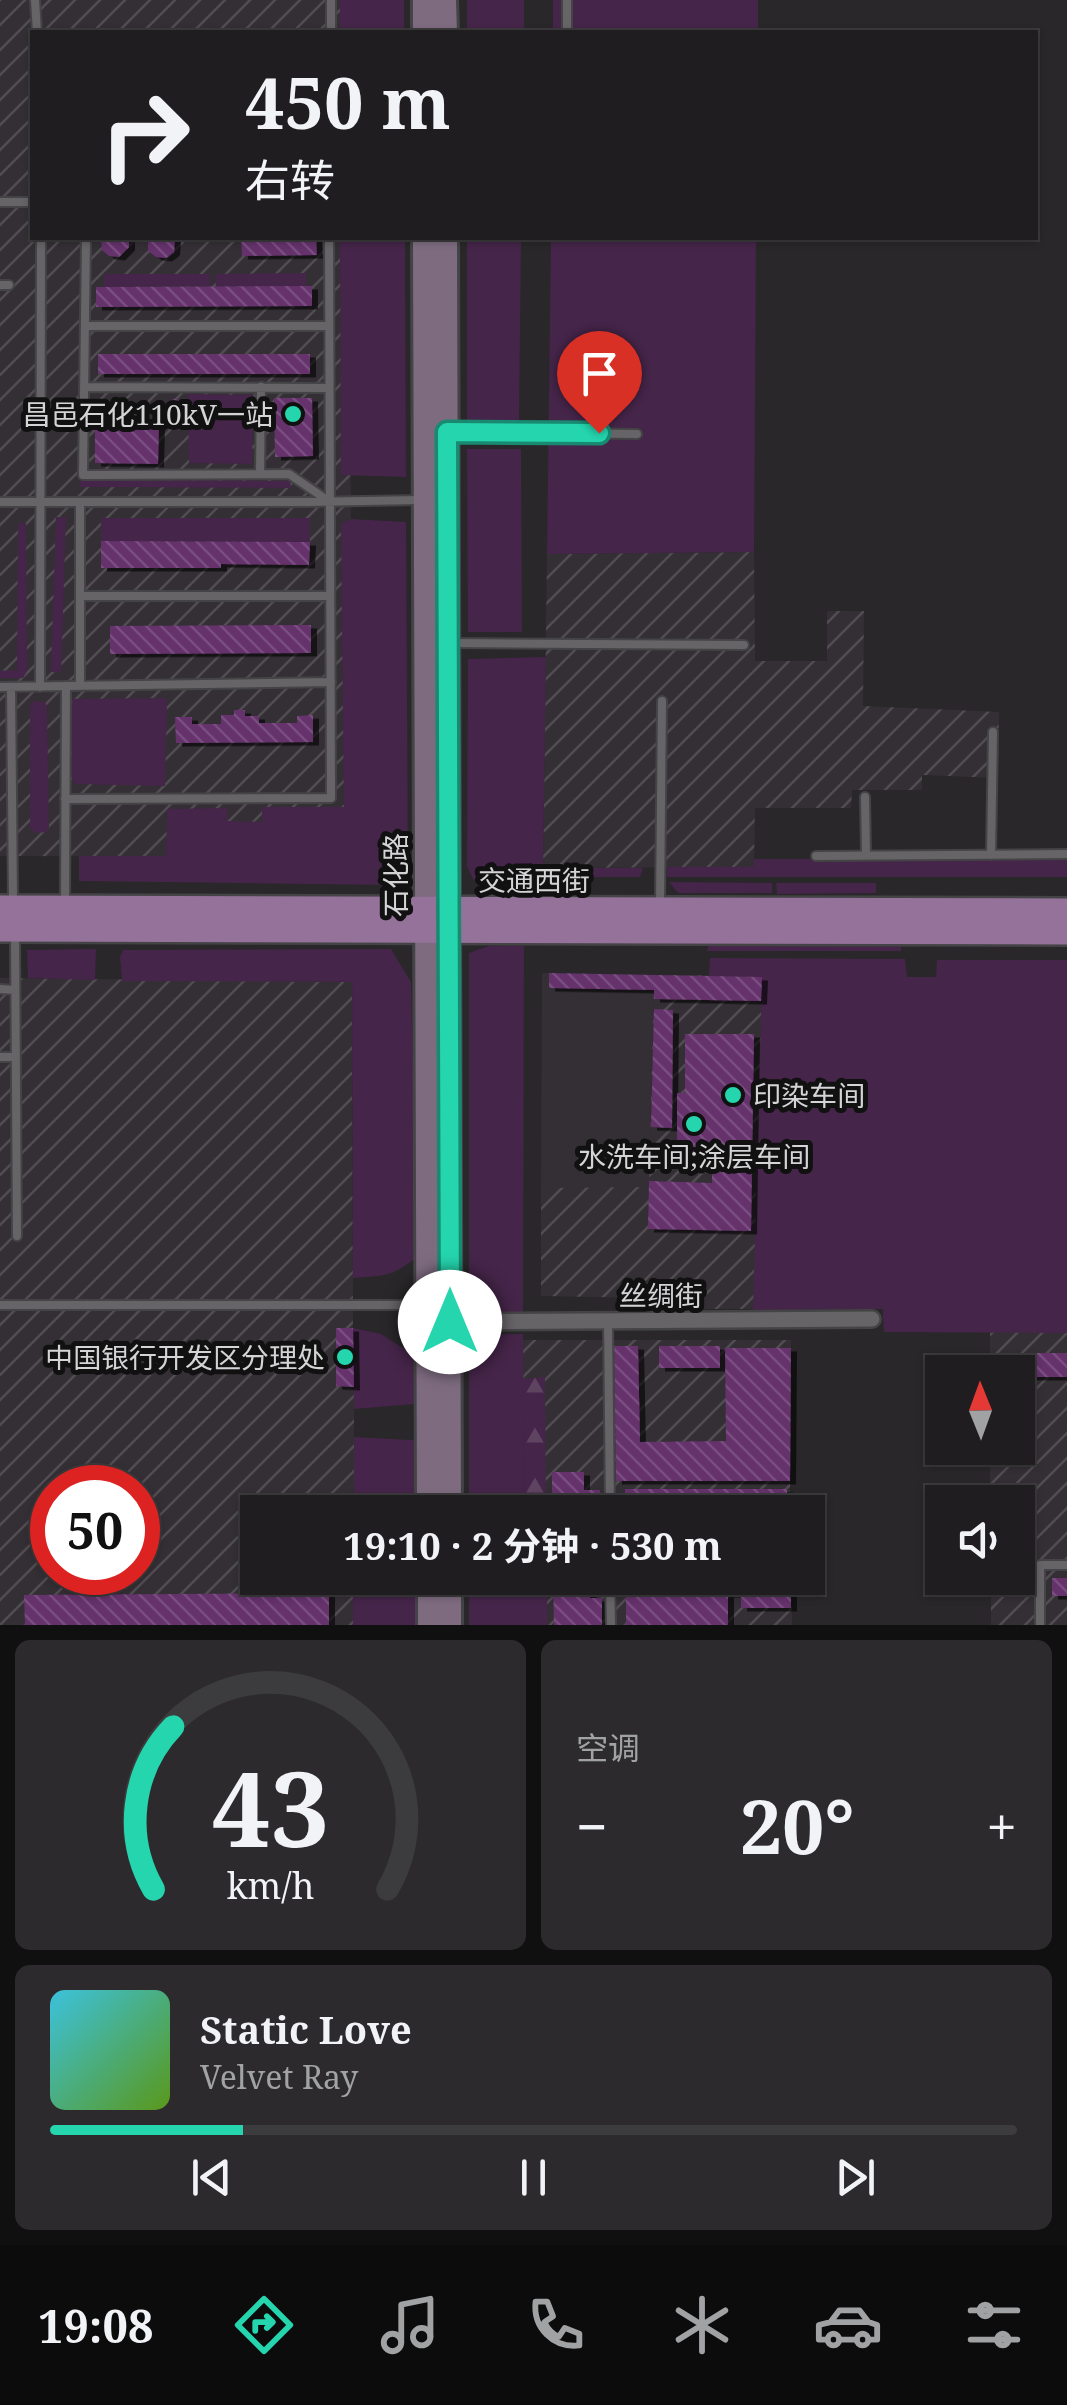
<!DOCTYPE html>
<html lang="zh">
<head>
<meta charset="utf-8">
<style>
  :root { --surface:#1f1d1f; --page:#2c2a2c; --text:#f1f3f6; --muted:#a1a2a4; --line:#3c3b3d; --accent:#25d5ae }
  body { margin:0; font-family:"Noto Serif","Noto Sans SC",serif; background:var(--page); color:var(--text); height:100vh; display:flex; flex-direction:column; font-size:38px; white-space:nowrap }
  * { box-sizing:border-box; margin:0 }
  p { font-size:32px; color:var(--muted) }
  .icon { flex:none; width:55px; height:55px; fill:none; stroke:currentColor; stroke-width:2; stroke-linecap:round; stroke-linejoin:round }
  .map { position:relative; height:1625px; overflow:hidden }
  .panel { display:flex; flex-direction:column; gap:15px; padding:15px; background:#111011; flex:1 }
  .panel>* { flex:none }
  .top-card { position:absolute; left:30px; top:30px; width:1008px; height:210px; border-radius:0px; box-shadow:0 2px 8px #0004,0 0 0 2px var(--line); background:#1f1d1f; color:var(--text); overflow:hidden }
  .needle { width:65px; rotate:359deg }
  .tools { position:absolute; left:925px; top:1355px; display:grid; gap:20px }
  .tools a { display:grid; place-items:center; width:110px; height:110px; border-radius:0px; background:var(--surface); box-shadow:0 2px 8px #0004,0 0 0 2px var(--line); font-size:50px }
  .speed { position:absolute; left:30px; top:1465px; display:flex; gap:20px; font-size:50px; font-weight:700; text-align:center }
  .speed>* { display:grid; place-content:center; width:130px; height:130px; border-radius:50%; background:var(--surface); box-shadow:0 2px 8px #0004,0 0 0 2px var(--line); line-height:1 }
  .speed .limit { border:15px solid #d22; background:#fff; color:#111 }
  .pin { position:absolute; display:grid; place-items:center; width:85px; height:85px; color:#fff; margin:-102px -42px; border-radius:50% 50% 50% 0; rotate:-45deg; box-shadow:0 0 10px #0007 }
  .pin .icon { rotate:45deg }
  .me { position:absolute; width:110px; margin:-55px; rotate:0deg; stroke-linejoin:round; filter:drop-shadow(0 0 8px #0008) }
  .turn { display:flex; align-items:center; gap:35px; height:210px; padding:0 50px; font-size:45px }
  .turn .icon { width:130px; height:130px; stroke-width:2.5 }
  .turn b { display:block; font-size:70px; line-height:85px }
  .big { font-size:75px; font-weight:700; line-height:1.1 }
  .panel .tile { flex:1; display:flex; flex-direction:column; justify-content:center; gap:15px; min-width:0; padding:0 35px; border-radius:15px; background:var(--page) }
  .panel .dial { align-items:center; gap:0 }
  .dial svg { height:260px; overflow:visible; fill:none; stroke:var(--line); stroke-width:7; stroke-linecap:round; text-anchor:middle }
  .dial text { fill:var(--text); stroke:none }
  .song { display:flex; align-items:center; gap:30px }
  .cover { width:120px; height:120px; border-radius:15px; background:linear-gradient(135deg,hsl(190 70% 55%),hsl(90 70% 35%)) }
  .played { height:10px; border-radius:5px; background:linear-gradient(90deg,var(--accent) 20%,var(--line) 20%) }
  .keys { display:flex; justify-content:space-around; direction:ltr }
  .heat { display:flex; justify-content:space-between; align-items:center; font-size:55px; direction:ltr }
  .panel .tiles { flex:1; display:grid; gap:15px; grid-template-columns:1fr 1fr }
  .tile:last-child { grid-column:span 2 }
  .trip { position:absolute; left:240px; top:1495px; width:585px; height:100px; border-radius:0px; background:var(--surface); box-shadow:0 2px 8px #0004,0 0 0 2px var(--line); font-weight:700; line-height:100px; text-align:center }
  .dock { display:flex; height:160px; justify-content:space-around; align-items:center; background:#0c0c0c; color:var(--muted) }
  .dock .icon { width:70px; height:70px }
  .dock .current { color:var(--accent) }
  .dock b { font-size:45px; color:var(--text) }
  .map>svg:first-child { display:block }
  .built { fill:#342f35 }
  .industrial { fill:url(#industrial-furrows); fill-rule:evenodd }
  .green { fill:#452549 }
  .forest { fill:url(#forest-firs) }
  .building { fill:url(#building-back-hatch); filter:url(#shadow) }
  .lines { fill:none; stroke-linecap:round; stroke-linejoin:round }
  .lane-casing { stroke:#444345; stroke-width:12 }
  .street-casing { stroke:#444345; stroke-width:20 }
  .secondary-casing { stroke:#444345; stroke-width:28 }
  .primary-casing { stroke:#444345; stroke-width:30 }
  .lane { stroke:#666466; stroke-width:8 }
  .street { stroke:#666466; stroke-width:15 }
  .secondary { stroke:#7e6b80; stroke-width:22 }
  .primary { stroke:#95729a; stroke-width:25 }
  .route-casing { stroke:#188a71; stroke-width:25 }
  .route { stroke:#25d5ae; stroke-width:18 }
  .poi-dot { fill:#25d5ae; stroke:#111; stroke-width:4 }
  .labels { text-anchor:middle; dominant-baseline:central; stroke-width:10; stroke-linejoin:round; paint-order:stroke }
  .poi-label { font-size:28px; fill:#d4d3d5; stroke:#111; text-anchor:end }
  .street-label { font-size:28px; fill:#d4d3d5; stroke:#111 }
</style>
</head>
<body>
<div class="map">
<svg width="1067" height="1625" viewBox="0 0 1067 1625">
  <defs>
    <pattern id="industrial-furrows" width="10" height="10" patternUnits="userSpaceOnUse" patternTransform="scale(2.5)"><rect width="10" height="10" fill="#342f35"/><path d="M-1 1l2-2M0 10L10 0M9 11l2-2" fill="none" stroke="#504c51"/></pattern>
    <pattern id="forest-firs" width="22" height="20" patternUnits="userSpaceOnUse" patternTransform="scale(2.5)"><rect width="22" height="20" fill="#452549"/><path d="M5 1l3.5 6h-7zM16 11l3.5 6h-7z" fill="#5f4462"/></pattern>
    <pattern id="building-back-hatch" width="6" height="6" patternUnits="userSpaceOnUse" patternTransform="scale(2.5)"><rect width="6" height="6" fill="#65306c"/><path d="M-1 5l2 2M0 0l6 6M5-1l2 2" fill="none" stroke="#7a4d80"/></pattern>
    <filter id="shadow"><feDropShadow dx="6" dy="3.5" stdDeviation="0" flood-color="#0009"/></filter>
  </defs>
  <rect width="100%" height="100%" fill="#292729"/>
  <!-- built -->
  <path class="built" d="M 542,973 L 654,975 L 649,1188 L 541,1188 Z"/>
  <!-- industrial -->
  <path class="industrial" d="M 0,0 L 348,0 L 348,32 L 32,32 L 32,238 L 349,238 L 353,857 L 0,856 Z
    M 754,552 L 755,661 L 827,661 L 827,611 L 864,611 L 863,706 L 999,712 L 998,778 L 922,775 L 922,790 L 852,790 L 851,808 L 755,808 L 754,867 L 543,868 L 547,554 Z
    M 654,975 L 1067,978 L 1067,1625 L 991,1625 L 991,1578 L 1018,1578 L 1018,1502 L 990,1502 L 990,1448 L 1018,1448 L 1018,1372 L 990,1372 L 990,1332 L 884,1332 L 883,1309 L 646,1309 L 646,1298 L 541,1296 L 541,1188 L 649,1187 Z
    M 0,978 L 352,982 L 353,1328 L 337,1328 L 336,1385 L 354,1387 L 354,1512 L 258,1512 L 258,1578 L 353,1578 L 353,1625 L 0,1625 ZM 52,1488 L 138,1488 L 138,1572 L 52,1572 Z
    M 523,1340 L 791,1340 L 790,1512 L 524,1512 Z
    M 524,1578 L 791,1578 L 792,1625 L 524,1625 Z"/>
  <!-- green -->
  <path class="green" d="M 340,0 L 404,0 L 404,32 L 340,32 Z
    M 467,0 L 524,0 L 524,32 L 467,32 Z
    M 553,0 L 758,0 L 758,32 L 553,32 Z
    M 340,238 L 405,238 L 406,477 L 341,475 Z
    M 467,238 L 521,238 L 519,422 L 467,423 Z
    M 551,238 L 756,238 L 754,552 L 547,554 Z
    M 306,273 L 306,286 L 216,286 L 215,274 Z
    M 104,274 L 210,274 L 211,286 L 104,287 Z
    M 188,394 L 253,395 L 252,464 L 189,463 Z
    M 467,449 L 521,449 L 522,632 L 468,632 Z
    M 80,480 L 290,481 L 291,488 L 80,487 Z
    M 56,517 L 66,517 L 61,672 L 51,672 Z
    M 101,518 L 310,518 L 310,542 L 101,541 Z
    M 351,519 L 406,522 L 408,869 L 401,881 L 389,885 L 79,881 L 79,856 L 166,856 L 167,809 L 227,808 L 227,821 L 262,822 L 262,807 L 344,807 L 341,523 Z
    M 18,523 L 26,523 L 27,671 L 23,678 L 0,678 L 0,671 L 17,670 Z
    M 546,657 L 543,868 L 643,868 L 640,877 L 543,877 L 542,868 L 532,870 L 532,887 L 482,887 L 473,879 L 467,866 L 468,659 Z
    M 167,698 L 165,786 L 76,784 L 72,780 L 71,708 L 73,699 Z
    M 32,701 L 45,702 L 47,707 L 49,827 L 46,832 L 35,833 L 30,829 L 30,707 Z
    M 754,859 L 1067,859 L 1067,877 L 667,877 L 667,867 L 753,867 Z
    M 669,882 L 772,883 L 772,893 L 678,893 Z
    M 776,883 L 876,883 L 876,893 L 777,894 Z
    M 710,940 L 897,941 L 901,946 L 901,951 L 707,951 Z
    M 489,946 L 524,946 L 523,1315 L 469,1316 L 469,953 Z
    M 96,949 L 95,980 L 28,978 L 27,950 Z
    M 391,949 L 411,982 L 417,1257 C 392,1277 383,1276 353,1278 L 352,982 L 122,981 L 120,957 L 123,950 Z
    M 710,958 L 905,959 L 907,977 L 936,977 L 937,960 L 1067,960 L 1067,1333 L 884,1332 L 883,1309 L 753,1310 L 762,977 L 709,976 Z
    M 353,1328 L 381,1334 L 428,1364 L 428,1403 L 354,1409 Z
    M 523,1334 L 524,1512 L 469,1512 L 469,1335 Z
    M 354,1437 L 428,1441 L 427,1512 L 354,1512 Z
    M 353,1578 L 426,1578 L 425,1625 L 353,1625 Z
    M 469,1578 L 524,1578 L 524,1625 L 469,1625 Z"/>
  <!-- forest -->
  <path class="forest" d="M 545,1377 L 546,1512 L 524,1512 L 523,1379 Z
    M 524,1578 L 547,1578 L 547,1625 L 524,1625 Z"/>
  <!-- building -->
  <path class="building" d="M 101,238 L 129,238 L 129,247 L 119,257 L 109,256 L 102,250 Z
    M 148,238 L 175,238 L 174,252 L 166,258 L 156,257 L 148,251 Z
    M 241,238 L 316,238 L 317,255 L 242,256 Z
    M 312,286 L 312,306 L 96,307 L 96,287 Z
    M 98,354 L 310,354 L 310,374 L 98,374 Z
    M 274,398 L 312,398 L 313,456 L 275,457 Z
    M166 409a10 10 0 1 1 20 0a10 10 0 1 1-20 0Z
    M 95,423 L 159,423 L 158,464 L 95,463 Z
    M 101,541 L 310,542 L 309,565 L 221,564 L 221,568 L 101,568 Z
    M 311,625 L 311,653 L 110,654 L 110,626 Z
    M 234,710 L 245,710 L 245,716 L 259,716 L 259,723 L 297,723 L 297,716 L 313,715 L 313,742 L 176,743 L 175,717 L 192,717 L 192,724 L 221,724 L 221,715 L 234,715 Z
    M 549,973 L 762,977 L 761,1001 L 654,999 L 654,990 L 549,988 Z
    M 654,1009 L 673,1010 L 672,1128 L 651,1127 Z
    M 685,1034 L 754,1034 L 751,1231 L 648,1229 L 649,1181 L 712,1183 L 712,1155 L 677,1155 L 677,1093 L 685,1093 Z
    M 336,1328 L 353,1328 L 354,1387 L 336,1386 Z
    M 614,1346 L 638,1346 L 640,1442 L 726,1441 L 725,1348 L 791,1348 L 790,1481 L 616,1481 Z
    M 659,1346 L 720,1346 L 720,1368 L 659,1368 Z
    M 997,1353 L 1067,1353 L 1067,1377 L 1018,1377 L 1018,1372 L 997,1372 Z
    M 552,1472 L 584,1472 L 584,1490 L 600,1490 L 600,1512 L 552,1512 Z
    M 625,1489 L 787,1489 L 787,1512 L 625,1512 Z
    M 553,1578 L 590,1578 L 590,1598 L 602,1598 L 602,1625 L 554,1625 Z
    M 718,1578 L 791,1578 L 791,1608 L 741,1608 L 741,1594 L 728,1594 L 728,1625 L 626,1625 L 626,1595 L 718,1594 Z
    M 1052,1578 L 1067,1578 L 1067,1596 L 1052,1596 Z
    M 329,1593 L 329,1625 L 25,1625 L 24,1595 Z"/>
  <g class="lines">
    <!-- lane casing -->
    <g class="lane-casing">
      <path id="lane" d="M 35,0 L 37,32
        M 331,32 L 331,0
        M 567,32 L 567,0
        M 0,202 L 32,202
        M 86,238 L 83,475 L 289,474 L 330,502
        M 0,285 L 9,285
        M 85,326 L 329,326
        M 84,387 L 329,388
        M 452,432 L 637,434
        M 260,474 L 261,387
        M 0,502 L 307,502 L 420,500
        M 80,502 L 80,686
        M 80,596 L 330,596
        M 449,643 L 744,645
        M 0,687 L 331,682
        M 11,687 L 13,901
        M 40,687 L 41,238
        M 865,797 L 866,855
        M 65,799 L 331,798 L 329,238
        M 991,855 L 993,732
        M 816,856 L 1067,854
        M 65,905 L 66,686
        M 660,906 L 662,701
        M 15,935 L 17,1236
        M 0,989 L 15,990
        M 0,1057 L 16,1057
        M 0,1305 L 425,1305
        M 608,1321 L 610,1512
        M 610,1578 L 611,1625
        M 610,1588 L 710,1586
        M 1040,1625 L 1040,1565 L 1067,1565"/>
    </g>
    <!-- street casing -->
    <g class="street-casing">
      <path id="street" d="M 450,1322 L 872,1319"/>
    </g>
    <!-- secondary casing -->
    <g class="secondary-casing">
      <path id="secondary" d="M 424,0 L 424,32
        M 445,0 L 446,32
        M 424,238 L 428,1512
        M 446,238 L 450,1512
        M 429,1578 L 429,1625
        M 450,1578 L 450,1625"/>
    </g>
    <!-- primary casing -->
    <g class="primary-casing">
      <path id="primary" d="M 0,908 L 1067,911
        M 0,929 L 1067,932"/>
    </g>
    <!-- lane -->
    <use href="#lane" class="lane"/>
    <!-- street -->
    <use href="#street" class="street"/>
    <!-- secondary -->
    <use href="#secondary" class="secondary"/>
    <!-- primary -->
    <use href="#primary" class="primary"/>
  </g>
  <g class="lines">
    <!-- route casing -->
    <g class="route-casing">
      <path id="route" d="M 450,1322 L 447,432 L 599,433"/>
    </g>
    <!-- route -->
    <use href="#route" class="route"/>
  </g>
  <!-- markers -->
  <g class="poi-dot">
    <circle cx="293" cy="414" r="10"/>
    <circle cx="733" cy="1095" r="10"/>
    <circle cx="694" cy="1124" r="10"/>
    <circle cx="345" cy="1357" r="10"/>
  </g>
  <g class="labels">
    <!-- poi labels -->
    <g class="poi-label">
      <text x="273" y="414">昌邑石化110kV一站</text>
      <text x="753" y="1095" text-anchor="start">印染车间</text>
      <text x="694" y="1156" text-anchor="middle">水洗车间;涂层车间</text>
      <text x="325" y="1357">中国银行开发区分理处</text>
    </g>
    <!-- street labels -->
    <g class="street-label">
      <text transform="translate(395 875) rotate(-90)">石化路</text>
      <text x="534" y="880">交通西街</text>
      <text x="661" y="1295">丝绸街</text>
    </g>
  </g>
</svg>
<div class="tools">
<a><svg class="needle" viewBox="-14 -14 28 28"><path d="M0-13l5 13h-10z" fill="#e53935"/><path d="M0 13l5-13h-10z" fill="#a1a2a4"/></svg></a>
<a><svg class="icon" aria-label="sound" viewBox="0 0 24 24"><path d="M4 9h4l5-4v14l-5-4H4zM17 9q2 3 0 6"/></svg></a>
</div>
<div class="speed"><div class="limit">50</div></div>
<div class="pin" style="left:599px;top:433px;background:#d93025"><svg class="icon" aria-label="arrive" viewBox="0 0 24 24"><path d="M6 21V4h12l-3 4 3 4H6"/></svg></div>
<svg class="me" style="left:450px;top:1322px" viewBox="-20 -20 40 40"><circle r="19" fill="#fff"/><path d="M0-13L10 11 0 6-10 11z" fill="#25d5ae"/></svg>
<div class="trip">19:10 · 2 分钟 · 530 m</div>
<div class="top-card">
<div class="turn"><svg class="icon" aria-label="right" viewBox="0 0 24 24"><path d="M7 20v-9h11M14 6l5 5-5 5"/></svg><div><b>450 m</b>右转</div></div>
</div>
</div>
<section class="panel">
<div class="tiles">
<div class="tile dial"><svg viewBox="0 0 100 80">
<path d="M14 69A42 42 0 1 1 86 69"/>
<path d="M14 69A42 42 0 0 1 20 19" stroke="#25d5ae"/>
<text x="50" y="56" font-size="32" font-weight="700">43</text>
<text x="50" y="72" font-size="11">km/h</text>
</svg></div>
<div class="tile"><p>空调</p>
<div class="heat"><a>−</a><b class="big">20°</b><a>+</a></div>
</div>
<div class="tile">
<div class="song"><i class="cover"></i><div><b>Static Love</b><p>Velvet Ray</p></div></div>
<div class="played"></div>
<div class="keys"><svg class="icon" aria-label="previous" viewBox="0 0 24 24"><path d="M18 5L8 12l10 7zM5 5v14"/></svg><svg class="icon" aria-label="pause" viewBox="0 0 24 24"><path d="M8 5v14M16 5v14"/></svg><svg class="icon" aria-label="next" viewBox="0 0 24 24"><path d="M6 5l10 7-10 7zM19 5v14"/></svg></div>
</div>
</div>
</section>
<nav class="dock">
<b>19:08</b>
<svg class="icon current" aria-label="directions" viewBox="0 0 24 24"><path d="M12 3l9 9-9 9-9-9zM9 14v-3h6M13 9l2 2-2 2"/></svg>
<svg class="icon" aria-label="music" viewBox="0 0 24 24"><path d="M9 18V5l10-2v13"/><circle cx="6" cy="18" r="3"/><circle cx="16" cy="16" r="3"/></svg>
<svg class="icon" aria-label="phone" viewBox="0 0 24 24"><path d="M5 4h4l2 5-3 2q2 4 5 5l2-3 5 2v4C11 20 4 13 5 4z"/></svg>
<svg class="icon" aria-label="climate" viewBox="0 0 24 24"><path d="M12 3v18M4 7l16 10M4 17L20 7"/></svg>
<svg class="icon" aria-label="car" viewBox="0 0 24 24"><path d="M5 17H2v-5l4-1 3-4h7l3 4 3 1v5h-3M9 17h6M6 11h13"/><circle cx="7" cy="17" r="2"/><circle cx="17" cy="17" r="2"/></svg>
<svg class="icon" aria-label="filters" viewBox="0 0 24 24"><path d="M4 7h16M4 17h16"/><circle cx="9" cy="7" r="2"/><circle cx="15" cy="17" r="2"/></svg>
</nav>
</body>
</html>
